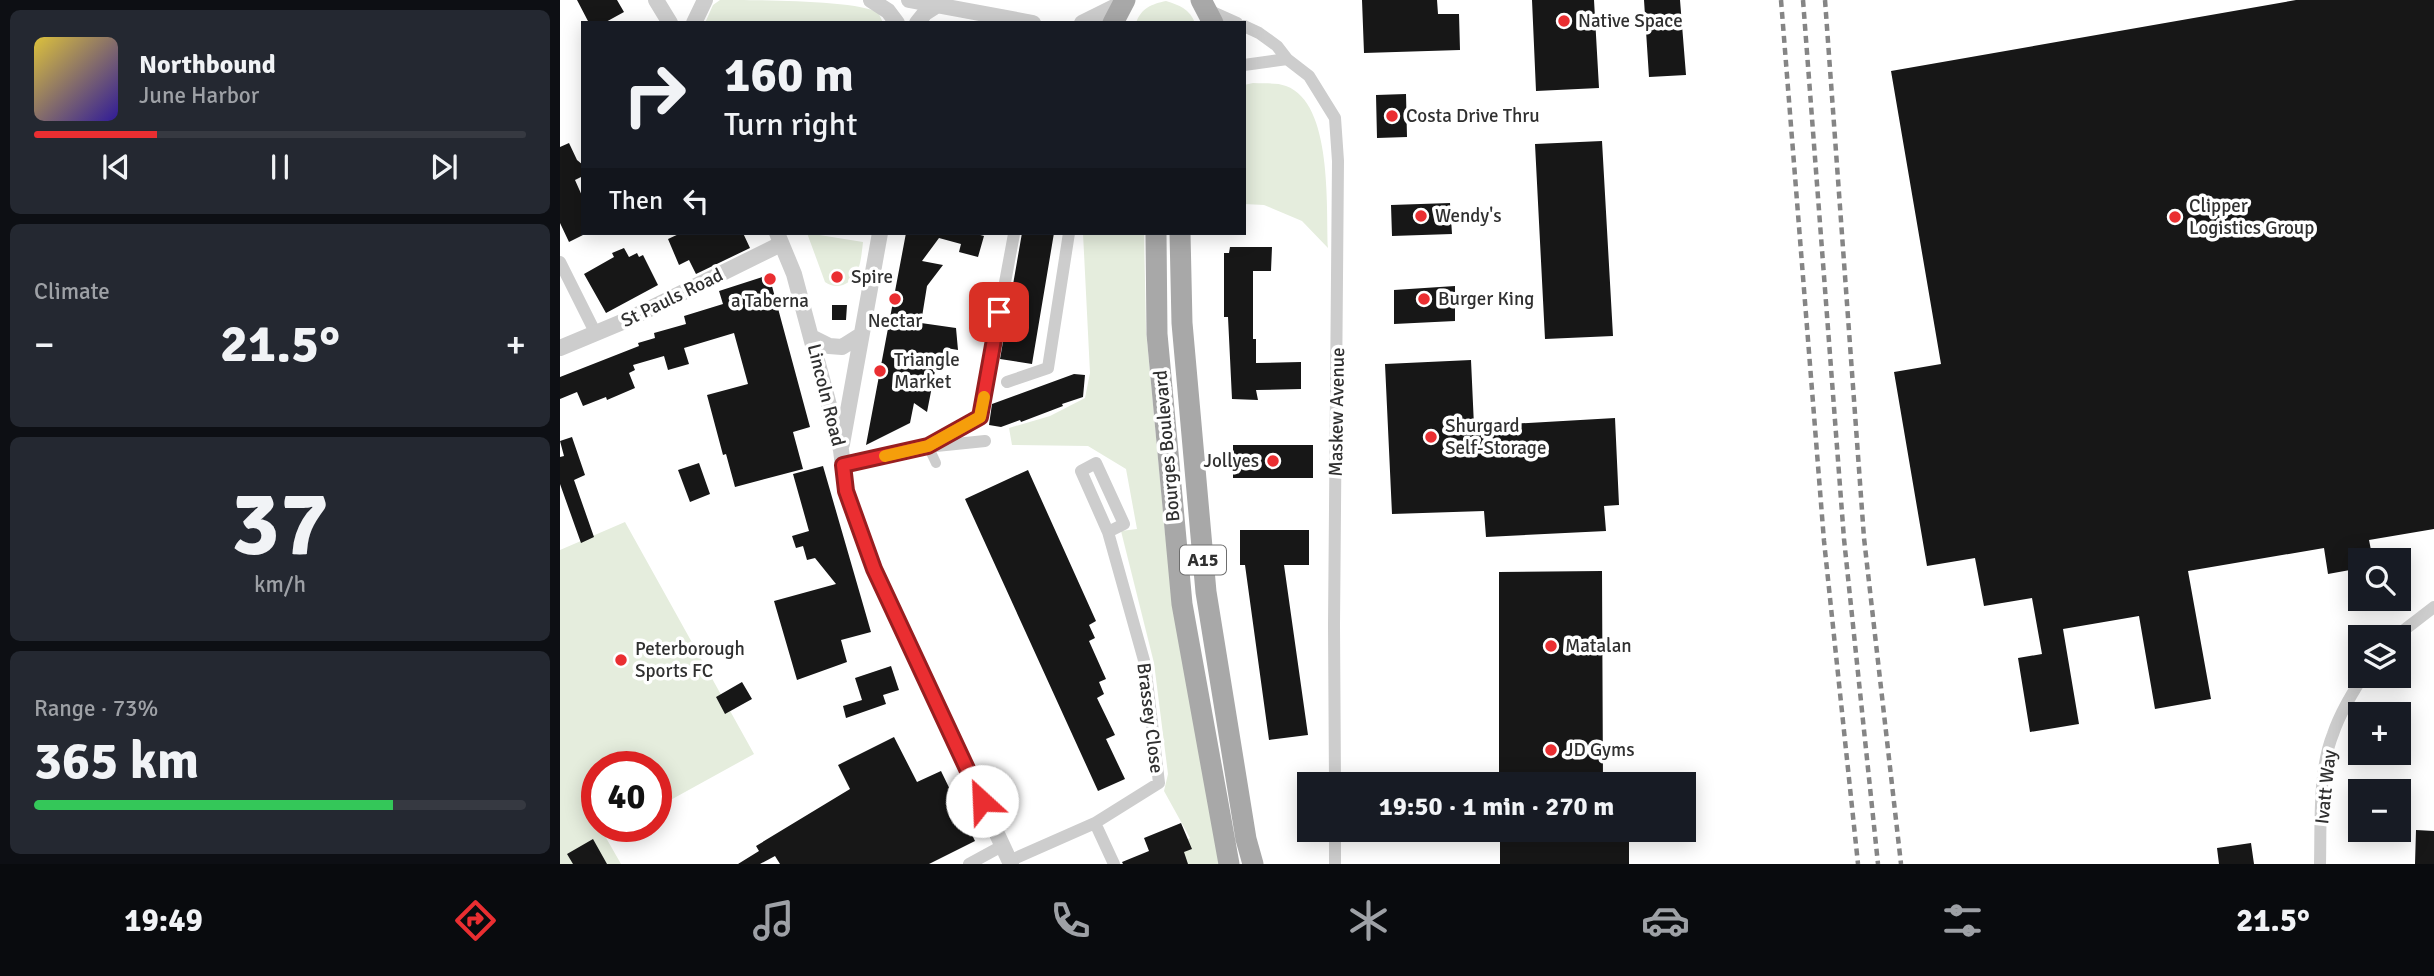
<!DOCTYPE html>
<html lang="en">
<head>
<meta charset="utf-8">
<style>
  :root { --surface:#171b24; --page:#242831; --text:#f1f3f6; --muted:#9ea1a6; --line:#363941; --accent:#ea2e31 }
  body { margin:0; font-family:Signika,sans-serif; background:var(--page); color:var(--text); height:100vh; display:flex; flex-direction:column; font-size:26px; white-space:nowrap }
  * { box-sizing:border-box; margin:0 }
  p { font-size:23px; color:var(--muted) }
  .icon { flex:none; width:38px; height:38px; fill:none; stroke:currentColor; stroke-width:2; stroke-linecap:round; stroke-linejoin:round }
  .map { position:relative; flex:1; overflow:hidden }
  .details { display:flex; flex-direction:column; gap:10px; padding:10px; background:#0d0f14; width:560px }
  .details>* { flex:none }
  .top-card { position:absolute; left:21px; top:21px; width:665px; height:214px; border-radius:0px; box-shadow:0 4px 18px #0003; background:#171b24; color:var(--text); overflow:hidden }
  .fabs { position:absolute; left:1788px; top:548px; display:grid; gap:14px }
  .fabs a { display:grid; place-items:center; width:63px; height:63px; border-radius:0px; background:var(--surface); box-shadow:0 4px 18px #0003; font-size:35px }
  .speed { position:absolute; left:21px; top:751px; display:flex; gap:14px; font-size:35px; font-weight:700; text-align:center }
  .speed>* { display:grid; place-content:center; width:91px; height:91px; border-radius:50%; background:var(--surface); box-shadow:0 4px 18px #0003; line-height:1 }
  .speed .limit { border:10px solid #d22; background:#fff; color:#111 }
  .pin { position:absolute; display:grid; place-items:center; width:60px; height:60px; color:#fff; margin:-30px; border-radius:14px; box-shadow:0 4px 10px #0006 }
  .me { position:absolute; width:77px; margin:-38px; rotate:335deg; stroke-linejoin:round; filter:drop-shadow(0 0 5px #0008) }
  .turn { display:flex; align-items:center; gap:24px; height:147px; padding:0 28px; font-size:32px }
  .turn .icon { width:91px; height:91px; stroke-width:2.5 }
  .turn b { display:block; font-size:49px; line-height:60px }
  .then { display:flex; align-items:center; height:66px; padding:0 28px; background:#0003; gap:14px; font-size:26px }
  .big { font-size:52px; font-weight:700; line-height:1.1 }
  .details .widget { flex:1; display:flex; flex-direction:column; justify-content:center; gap:10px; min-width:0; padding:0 24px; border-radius:10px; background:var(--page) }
  .details .dial { align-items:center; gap:0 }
  .dial b { font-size:91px; line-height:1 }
  .song { display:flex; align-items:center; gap:21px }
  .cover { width:84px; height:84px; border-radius:10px; background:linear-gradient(135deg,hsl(50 70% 55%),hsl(250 70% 35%)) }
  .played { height:7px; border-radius:4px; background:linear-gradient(90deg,var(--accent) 25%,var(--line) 25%) }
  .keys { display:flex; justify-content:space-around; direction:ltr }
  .heat { display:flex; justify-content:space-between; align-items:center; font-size:38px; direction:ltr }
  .charge { height:10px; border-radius:5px; background:linear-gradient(90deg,#34c759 73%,var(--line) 0) }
  .trip { position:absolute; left:737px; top:772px; width:399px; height:70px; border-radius:0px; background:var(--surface); box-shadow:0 4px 18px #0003; font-weight:700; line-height:70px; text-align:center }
  .tab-bar { display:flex; height:112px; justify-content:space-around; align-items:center; background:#090b0e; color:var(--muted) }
  .tab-bar .icon { width:49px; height:49px }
  .tab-bar .selected { color:var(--accent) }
  .tab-bar b { font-size:32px; color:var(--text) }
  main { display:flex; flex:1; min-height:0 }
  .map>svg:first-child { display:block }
  .green { fill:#e5eddd }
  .building { fill:#171717 }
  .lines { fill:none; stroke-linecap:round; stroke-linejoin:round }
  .pedestrian { stroke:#cdcdcd; stroke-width:10 }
  .minor { stroke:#cdcdcd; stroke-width:12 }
  .tertiary { stroke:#cdcdcd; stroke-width:16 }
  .primary { stroke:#a8a8a8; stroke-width:21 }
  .rail { stroke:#858585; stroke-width:4.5; stroke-dasharray:7 5; stroke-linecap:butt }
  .route-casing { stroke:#981e20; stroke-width:18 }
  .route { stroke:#ea2e31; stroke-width:12 }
  .slow { stroke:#f59e0b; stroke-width:12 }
  .poi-dot { fill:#ea2e31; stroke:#fff; stroke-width:2.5 }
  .labels { text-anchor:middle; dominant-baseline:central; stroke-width:7; stroke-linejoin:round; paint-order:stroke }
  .shield { fill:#fff; stroke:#6e6e6e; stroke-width:2 }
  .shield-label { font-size:18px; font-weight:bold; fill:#303030 }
  .poi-label { font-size:19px; fill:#303030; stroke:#fff; text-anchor:start }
  .street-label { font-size:19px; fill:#303030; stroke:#fff }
</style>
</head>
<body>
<main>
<section class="details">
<div class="widget">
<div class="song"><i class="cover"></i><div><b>Northbound</b><p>June Harbor</p></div></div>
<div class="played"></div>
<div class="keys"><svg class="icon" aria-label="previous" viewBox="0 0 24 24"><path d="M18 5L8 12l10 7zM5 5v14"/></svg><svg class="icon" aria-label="pause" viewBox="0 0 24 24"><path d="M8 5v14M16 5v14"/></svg><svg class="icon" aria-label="next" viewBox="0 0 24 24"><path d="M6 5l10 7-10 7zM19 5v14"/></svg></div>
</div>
<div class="widget"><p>Climate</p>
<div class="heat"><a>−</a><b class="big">21.5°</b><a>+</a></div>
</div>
<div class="widget dial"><b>37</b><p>km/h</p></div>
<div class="widget"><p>Range · 73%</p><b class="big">365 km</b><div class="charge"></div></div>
</section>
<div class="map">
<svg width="1874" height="864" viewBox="0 0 1874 864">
  <rect width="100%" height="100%" fill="#fff"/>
  <!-- green -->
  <path class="green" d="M 160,0 C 187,0 301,0 318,13 C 319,14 323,22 323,23 L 145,23 L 153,5 Z
    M 606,1 C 619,5 630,9 635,23 L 576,23 C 581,8 592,4 606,1 Z
    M 693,83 C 703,84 717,82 726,86 C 773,103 766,207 768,248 L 742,221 L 704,205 L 684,204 L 684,85 Z
    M 247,233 L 303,242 C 302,251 301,262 298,270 C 292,284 277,291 265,282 Z
    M 523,233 L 584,233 L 586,330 L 605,533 L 659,864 L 625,864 L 617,846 L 630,838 L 604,791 L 608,774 L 594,663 L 561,531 L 577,529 L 566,469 L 528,446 L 452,445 L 449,428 L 490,416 L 525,398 L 530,373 Z
    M 65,522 L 194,754 L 96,808 L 96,766 L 37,766 L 37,826 L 63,826 L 45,836 L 61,864 L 0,864 L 0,550 Z"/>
  <!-- building -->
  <path class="building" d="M 17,0 L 57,0 L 64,12 L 44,23 L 29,23 Z
    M 802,0 L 877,0 L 878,14 L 899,14 L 900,50 L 804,53 Z
    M 972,0 L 1034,0 L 1039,88 L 976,91 Z
    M 1084,0 L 1120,0 L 1126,75 L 1089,77 Z
    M 1736,0 L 1874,0 L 1874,529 L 1809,540 L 1813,560 L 1801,560 L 1801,568 L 1768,574 L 1764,548 L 1628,571 L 1651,699 L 1595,709 L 1579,616 L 1503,629 L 1519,724 L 1470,732 L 1458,658 L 1482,654 L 1472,598 L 1424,606 L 1415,558 L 1367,566 L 1334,372 L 1381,364 L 1331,71 Z
    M 846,94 L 847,137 L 817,138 L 816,95 Z
    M 1042,141 L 1053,336 L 985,339 L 975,144 Z
    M 9,143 L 17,160 L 23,165 L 23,176 L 15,180 L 23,198 L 23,235 L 9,242 L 0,223 L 0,147 Z
    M 890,203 L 892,234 L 832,236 L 831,205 Z
    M 121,233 L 183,233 L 190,248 L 136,274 L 129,260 L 119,265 L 108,239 Z
    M 346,233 L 413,233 L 424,236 L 418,257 L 399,252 L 401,244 L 379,238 L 362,261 L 383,265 L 367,286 L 361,323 L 396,328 L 398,350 L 386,348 L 382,367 L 376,366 L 367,412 L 354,403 L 350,423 L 306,445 Z
    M 462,233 L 494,233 L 472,364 L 440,359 Z
    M 670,247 L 712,247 L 711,271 L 693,271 L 693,339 L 696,339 L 696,363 L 741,362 L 741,389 L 696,390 L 698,400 L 672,399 L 668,317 L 664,317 L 664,253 L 669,253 Z
    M 64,248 L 69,257 L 77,253 L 79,257 L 83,255 L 98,285 L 46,313 L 24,274 L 54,257 L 52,253 Z
    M 209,275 L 250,427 L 233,432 L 243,469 L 175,487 L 166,454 L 163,455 L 147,395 L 188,384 L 174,333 L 124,348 L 129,364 L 108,370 L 104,356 L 73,365 L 75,370 L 69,373 L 75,388 L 47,400 L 46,397 L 23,406 L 17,392 L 0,399 L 0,377 L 79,346 L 78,343 L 95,338 L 94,333 L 126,324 L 124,316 L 163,304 L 159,291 Z
    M 895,286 L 895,321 L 834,324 L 834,290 Z
    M 272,305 L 287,305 L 286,320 L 272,320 Z
    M 911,360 L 914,426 L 1055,418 L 1059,505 L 1044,506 L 1046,531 L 926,537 L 924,511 L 832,514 L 825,364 Z
    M 514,374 L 525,375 L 523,397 L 502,404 L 503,406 L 461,422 L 460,420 L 441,427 L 429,425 L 432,404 Z
    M 12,437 L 25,475 L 14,480 L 34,537 L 21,543 L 0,484 L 0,457 L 4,456 L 0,441 Z
    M 673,445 L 753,445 L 753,478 L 673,478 Z
    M 139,463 L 150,494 L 130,502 L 118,470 Z
    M 263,466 L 311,632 L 281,640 L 287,662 L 237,680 L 214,601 L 276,584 L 255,558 L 247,560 L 243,546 L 236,548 L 232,536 L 249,531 L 233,474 Z
    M 468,470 L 536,621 L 529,625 L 535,638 L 529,641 L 546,679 L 539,682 L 544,694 L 537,698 L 555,735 L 546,739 L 565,779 L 538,791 L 405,499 Z
    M 680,530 L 749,530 L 749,565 L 724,565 L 748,735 L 709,740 L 685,565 L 680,565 Z
    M 1042,571 L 1043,784 L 939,784 L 939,572 Z
    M 331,666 L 339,690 L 323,695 L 326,704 L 286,718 L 283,706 L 302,700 L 295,678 Z
    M 182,682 L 192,699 L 165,714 L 156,697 Z
    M 334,737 L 357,782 L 381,771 L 415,841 L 369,864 L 220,864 L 215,856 L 200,864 L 178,864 L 199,851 L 196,846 L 290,789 L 278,765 Z
    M 621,823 L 632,849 L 624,852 L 628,864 L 563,864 L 562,862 L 589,851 L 584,838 Z
    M 940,830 L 1069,830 L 1069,864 L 940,864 Z
    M 1856,830 L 1874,831 L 1874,864 L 1855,864 Z
    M 33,839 L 47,864 L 13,864 L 7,854 Z
    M 1691,843 L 1694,864 L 1659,864 L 1657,848 Z"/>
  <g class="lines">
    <!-- pedestrian -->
    <path class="pedestrian" d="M 368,446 L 376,463"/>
    <!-- minor -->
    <path class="minor" d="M 648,10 L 677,23
      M 684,26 L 699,33 L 717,46 L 727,59 L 749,76 L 775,118 L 778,161 L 774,625 L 775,784
      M 684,65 L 727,59
      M 0,262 L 36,334
      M 447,382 L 488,368 L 509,233
      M 376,446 L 425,441
      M 283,465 L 368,446 L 420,417 L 454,234
      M 1835,637 L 1874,607
      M 535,823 L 554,864
      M 775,830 L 775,864
      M 449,861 L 535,823 L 599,783 L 585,664 L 548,532 L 521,471 L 536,463 L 564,524 L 548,532
      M 409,864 L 442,846
      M 1760,864 C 1761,824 1758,771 1773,734 C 1780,713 1792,694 1803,676"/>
    <!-- tertiary -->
    <path class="tertiary" d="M 96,0 L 110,23
      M 311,0 L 328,11 L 337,23
      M 349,0 L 473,23
      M 134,23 L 145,0
      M 357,23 L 365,13 L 376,6
      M 522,23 L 562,3
      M 217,233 L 234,274 L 281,450 L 286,491 L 314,569 L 451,864
      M 251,337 L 269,346 L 282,347 L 301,335
      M 0,348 L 67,320 L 221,244
      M 282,444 L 320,233"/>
    <!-- primary -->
    <path class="primary" d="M 641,0 L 653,23
      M 553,23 L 565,0
      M 596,233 L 597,334 L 622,604 L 669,864
      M 620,233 L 622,323 L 646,592 L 686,839 L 693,864"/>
    <!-- rail -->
    <path class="rail" d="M 1221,0 L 1264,541 L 1298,864
      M 1243,0 L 1284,539 L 1318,864
      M 1265,0 L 1304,538 L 1341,864"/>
  </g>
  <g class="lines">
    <!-- route casing -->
    <g class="route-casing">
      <path id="route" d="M 422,801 L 314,569 L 286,491 L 283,465 L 368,446 L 420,417 L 439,312"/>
    </g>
    <!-- route -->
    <use href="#route" class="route"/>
    <!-- slow -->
    <path class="slow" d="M 325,456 L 368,446 L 420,417 L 424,397"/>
  </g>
  <!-- markers -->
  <g class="poi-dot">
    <circle cx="1004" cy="21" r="7"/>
    <circle cx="832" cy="116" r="7"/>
    <circle cx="861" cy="216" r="7"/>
    <circle cx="1615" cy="217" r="7"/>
    <circle cx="277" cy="277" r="7"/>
    <circle cx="210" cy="279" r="7"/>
    <circle cx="335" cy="299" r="7"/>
    <circle cx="864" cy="299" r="7"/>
    <circle cx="320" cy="371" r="7"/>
    <circle cx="871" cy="437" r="7"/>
    <circle cx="713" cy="461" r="7"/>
    <circle cx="991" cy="646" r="7"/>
    <circle cx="61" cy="660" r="7"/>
    <circle cx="991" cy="750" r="7"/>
  </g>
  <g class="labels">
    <!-- shield labels -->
    <rect class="shield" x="620" y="545.5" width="46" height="29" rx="5"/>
    <g class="shield-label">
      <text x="643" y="560">A15</text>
    </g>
    <!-- poi labels -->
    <g class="poi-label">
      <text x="1018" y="21">Native Space</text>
      <text x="846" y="116">Costa Drive Thru</text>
      <text x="1629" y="206">Clipper<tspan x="1629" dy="22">Logistics Group</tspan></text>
      <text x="875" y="216">Wendy's</text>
      <text x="291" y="277">Spire</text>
      <text x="878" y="299">Burger King</text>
      <text x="210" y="301" text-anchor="middle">a Taberna</text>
      <text x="335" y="321" text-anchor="middle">Nectar</text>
      <text x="334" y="360">Triangle<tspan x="334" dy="22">Market</tspan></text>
      <text x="885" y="426">Shurgard<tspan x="885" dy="22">Self-Storage</tspan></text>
      <text x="699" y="461" text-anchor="end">Jollyes</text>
      <text x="1005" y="646">Matalan</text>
      <text x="75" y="649">Peterborough<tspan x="75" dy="22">Sports FC</tspan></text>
      <text x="1005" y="750">JD Gyms</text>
    </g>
    <!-- street labels -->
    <g class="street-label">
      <text transform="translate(112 298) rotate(-26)">St Pauls Road</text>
      <text transform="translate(266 395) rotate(76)">Lincoln Road</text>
      <text transform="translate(777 412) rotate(-89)">Maskew Avenue</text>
      <text transform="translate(607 446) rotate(-95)">Bourges Boulevard</text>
      <text transform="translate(590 718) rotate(83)">Brassey Close</text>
      <text transform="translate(1766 787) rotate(-84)">Ivatt Way</text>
    </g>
  </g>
</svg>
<div class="fabs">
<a><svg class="icon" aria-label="search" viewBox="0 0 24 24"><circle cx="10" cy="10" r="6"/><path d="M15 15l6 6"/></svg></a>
<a><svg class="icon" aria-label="layers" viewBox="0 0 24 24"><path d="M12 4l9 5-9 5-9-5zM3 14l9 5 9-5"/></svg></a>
<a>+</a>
<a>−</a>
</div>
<div class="speed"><div class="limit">40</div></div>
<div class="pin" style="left:439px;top:312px;background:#d93025"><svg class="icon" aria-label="arrive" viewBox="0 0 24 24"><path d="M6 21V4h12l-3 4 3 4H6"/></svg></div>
<svg class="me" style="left:422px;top:801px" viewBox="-20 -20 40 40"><circle r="19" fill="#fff"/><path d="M0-13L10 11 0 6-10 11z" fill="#ea2e31"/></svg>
<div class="trip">19:50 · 1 min · 270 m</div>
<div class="top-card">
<div class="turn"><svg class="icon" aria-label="right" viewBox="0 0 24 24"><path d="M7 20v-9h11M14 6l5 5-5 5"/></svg><div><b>160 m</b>Turn right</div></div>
<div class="then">Then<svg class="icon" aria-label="left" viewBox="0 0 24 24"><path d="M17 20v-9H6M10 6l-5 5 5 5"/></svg></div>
</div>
</div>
</main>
<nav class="tab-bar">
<b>19:49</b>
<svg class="icon selected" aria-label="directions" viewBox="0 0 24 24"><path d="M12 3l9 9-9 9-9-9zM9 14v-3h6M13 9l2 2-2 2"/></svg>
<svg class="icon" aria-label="music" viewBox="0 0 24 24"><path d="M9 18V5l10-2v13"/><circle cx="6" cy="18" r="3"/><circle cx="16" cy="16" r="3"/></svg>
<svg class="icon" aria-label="phone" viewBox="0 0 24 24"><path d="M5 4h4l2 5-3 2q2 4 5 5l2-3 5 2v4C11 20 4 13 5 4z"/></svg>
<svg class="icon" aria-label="climate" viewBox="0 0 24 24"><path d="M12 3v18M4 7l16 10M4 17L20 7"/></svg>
<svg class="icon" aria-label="car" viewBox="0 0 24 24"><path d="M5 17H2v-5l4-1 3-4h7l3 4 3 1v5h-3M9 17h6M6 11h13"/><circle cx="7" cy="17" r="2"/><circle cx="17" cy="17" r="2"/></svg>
<svg class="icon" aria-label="filters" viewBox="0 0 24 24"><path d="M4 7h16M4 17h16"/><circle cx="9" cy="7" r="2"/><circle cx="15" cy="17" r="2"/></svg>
<b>21.5°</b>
</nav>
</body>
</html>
